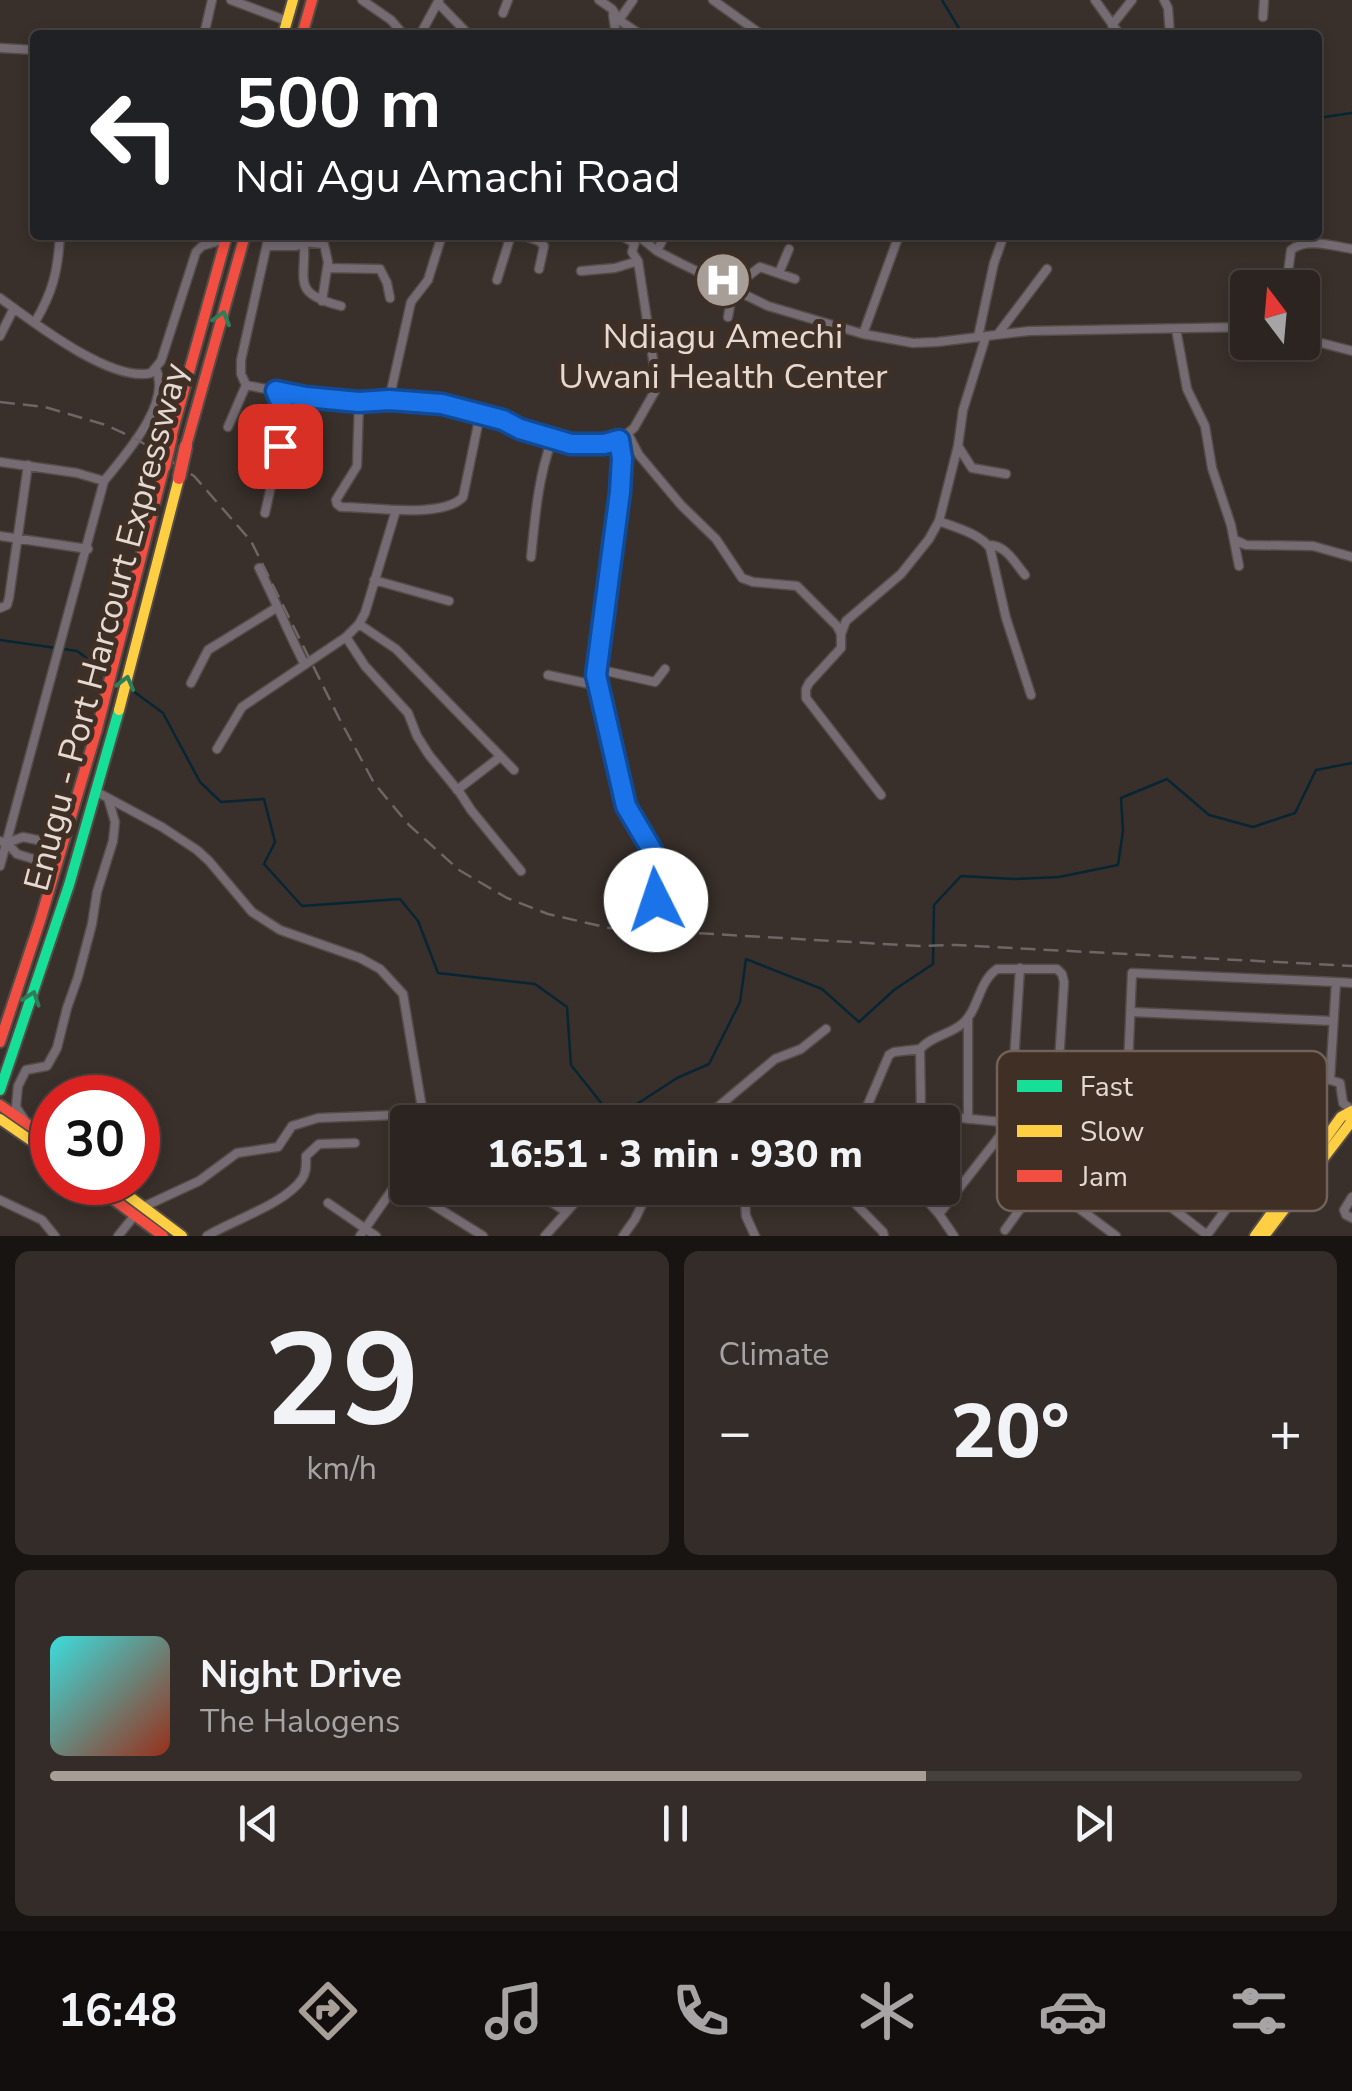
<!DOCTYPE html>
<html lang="en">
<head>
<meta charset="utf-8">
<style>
  :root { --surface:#2b2420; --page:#332c29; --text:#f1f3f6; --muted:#a6a4a5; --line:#47413e; --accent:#a89e98 }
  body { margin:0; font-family:"Nunito Sans",sans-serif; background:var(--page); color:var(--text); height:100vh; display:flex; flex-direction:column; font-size:38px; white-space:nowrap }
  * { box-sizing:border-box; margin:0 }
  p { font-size:32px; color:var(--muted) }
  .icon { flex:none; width:55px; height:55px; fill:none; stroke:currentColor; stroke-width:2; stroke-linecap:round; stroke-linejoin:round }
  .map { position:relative; height:1236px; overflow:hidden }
  .drawer { display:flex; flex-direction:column; gap:15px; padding:15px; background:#181412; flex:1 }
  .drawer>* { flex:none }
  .banner { position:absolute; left:30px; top:30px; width:1292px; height:210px; border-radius:10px; box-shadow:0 5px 15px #0003,0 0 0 2px var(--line); background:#202124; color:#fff; overflow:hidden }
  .needle { width:65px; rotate:344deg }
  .tools { position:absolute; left:1230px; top:270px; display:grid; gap:20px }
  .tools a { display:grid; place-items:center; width:90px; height:90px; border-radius:10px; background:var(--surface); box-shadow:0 5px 15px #0003,0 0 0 2px var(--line); font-size:50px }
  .speed { position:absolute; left:30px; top:1075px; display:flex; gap:20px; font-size:50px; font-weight:700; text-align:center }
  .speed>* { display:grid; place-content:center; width:130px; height:130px; border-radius:50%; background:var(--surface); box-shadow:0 5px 15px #0003,0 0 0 2px var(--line); line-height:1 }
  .speed .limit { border:15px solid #d22; background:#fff; color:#111 }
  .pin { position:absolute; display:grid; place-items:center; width:85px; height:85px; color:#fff; margin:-42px; border-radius:20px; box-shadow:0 5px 15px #0006 }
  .me { position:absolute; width:110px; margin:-55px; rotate:356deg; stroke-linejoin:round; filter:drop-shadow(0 0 8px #0008) }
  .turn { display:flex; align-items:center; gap:35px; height:210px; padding:0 40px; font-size:45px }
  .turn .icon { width:130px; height:130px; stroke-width:2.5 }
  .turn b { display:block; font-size:70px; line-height:85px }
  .big { font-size:75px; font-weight:800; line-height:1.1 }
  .drawer .tile { flex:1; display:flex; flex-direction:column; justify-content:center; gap:15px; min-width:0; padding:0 35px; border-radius:15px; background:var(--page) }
  .drawer .dial { align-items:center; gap:0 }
  .dial b { font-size:130px; line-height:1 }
  .song { display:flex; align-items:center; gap:30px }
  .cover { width:120px; height:120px; border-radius:15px; background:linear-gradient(135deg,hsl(180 70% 55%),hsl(10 70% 35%)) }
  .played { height:10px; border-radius:5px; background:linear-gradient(90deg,var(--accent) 70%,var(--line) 70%) }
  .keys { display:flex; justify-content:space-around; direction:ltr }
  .heat { display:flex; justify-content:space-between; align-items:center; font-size:55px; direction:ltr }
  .drawer .tiles { flex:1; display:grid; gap:15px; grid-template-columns:1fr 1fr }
  .tile:last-child { grid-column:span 2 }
  .trip { position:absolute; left:390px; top:1105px; width:570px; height:100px; border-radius:10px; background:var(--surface); box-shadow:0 5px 15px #0003,0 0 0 2px var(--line); font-weight:800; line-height:100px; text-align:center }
  .dock { display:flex; height:160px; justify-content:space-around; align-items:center; background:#110e0d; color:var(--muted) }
  .dock .icon { width:70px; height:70px }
  .dock .selected { color:var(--accent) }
  .dock b { font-size:45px; color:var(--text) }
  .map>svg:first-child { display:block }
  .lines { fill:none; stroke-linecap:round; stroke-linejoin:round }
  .stream { stroke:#082533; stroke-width:2.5 }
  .street-casing { stroke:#544c47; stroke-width:11 }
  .fast-casing { stroke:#544c47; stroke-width:14 }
  .slow-casing { stroke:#544c47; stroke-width:14 }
  .jam-casing { stroke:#544c47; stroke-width:14 }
  .street { stroke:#756c73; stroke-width:8 }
  .fast { stroke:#16e098; stroke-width:10 }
  .slow { stroke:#ffcf43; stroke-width:10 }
  .jam { stroke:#f24e42; stroke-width:10 }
  .rail { stroke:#6d6666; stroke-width:2.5; stroke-dasharray:15 8; stroke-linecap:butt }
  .jam-bridge-casing { stroke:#544c47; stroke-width:16; stroke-linecap:butt }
  .jam-bridge { stroke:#f24e42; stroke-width:12 }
  .oneway { stroke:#2d7f59 }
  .route-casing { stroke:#114b97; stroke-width:25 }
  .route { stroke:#1a73e8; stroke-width:18 }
  .labels { text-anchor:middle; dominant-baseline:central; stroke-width:10; stroke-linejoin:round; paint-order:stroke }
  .poi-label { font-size:35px; fill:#e4dad3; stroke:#3f2f25 }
  .street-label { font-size:35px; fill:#e4dad3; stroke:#3f2f25 }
  .key { fill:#3f2f25; stroke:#716259; stroke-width:2.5 }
  .key-label { font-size:28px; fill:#e4dad3 }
</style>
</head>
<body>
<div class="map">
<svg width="1352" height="1236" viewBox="0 0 1352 1236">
  <rect width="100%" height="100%" fill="#39302b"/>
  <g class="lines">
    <!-- stream -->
    <path class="stream" d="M 942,0 L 963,35
      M 1318,118 L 1352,113
      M 0,640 L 77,651 L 106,672
      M 129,688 L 163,713 L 200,782 L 221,802 L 264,799 L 275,842 L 264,864 L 302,906 L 400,899 L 418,921 L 438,973 L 535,984 L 567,1007 L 571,1065 L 614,1119 L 677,1078 L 709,1064 L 740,1002 L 746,959 L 822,989 L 859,1022 L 894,990 L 933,964 L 934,905 L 961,876 L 1014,879 L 1059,877 L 1118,865 L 1123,831 L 1121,798 L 1167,779 L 1209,815 L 1253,827 L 1295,813 L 1316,770 L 1352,763"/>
    <!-- street casing -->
    <g class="street-casing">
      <path id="street" d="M 231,0 L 287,21
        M 362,0 L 391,20 L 404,35
        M 599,0 L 612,9 L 619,20 L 641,35
        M 713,0 L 762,35
        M 1095,0 L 1120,35
        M 1164,0 L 1168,8 L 1170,35
        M 438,3 L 469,35
        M 503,13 L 508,0
        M 1263,17 L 1264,0
        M 619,20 L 633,0
        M 1112,25 L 1132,0
        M 204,35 L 212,0
        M 420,35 L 439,0
        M 612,35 L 615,28 L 613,15
        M 0,48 L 35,50
        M 269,235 L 241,360 L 241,374 L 246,385 L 306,397 L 359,402 L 389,400 L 442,405 L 503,420 L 552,440 L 571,444 L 604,444 L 619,440 L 634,428 L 655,391 L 656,379 L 638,261 L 632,252 L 637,235
        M 522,235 L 539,241 L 544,246 L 539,269
        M 621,235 L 634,243
        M 637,235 L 657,251 L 680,263 L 768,306 L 863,334 L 913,343 L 937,342 L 1029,331 L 1248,327
        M 304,242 L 324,244 L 328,262 L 322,301
        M 268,246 L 296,246 L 304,242 C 306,282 291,293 341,306
        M 657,251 L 665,235
        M 327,268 L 380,269 L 387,283 L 390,298
        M 581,271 L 615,268 L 638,261
        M 779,273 L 789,249
        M 497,280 L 511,235
        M 722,282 L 747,277 L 760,267 L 795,279
        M 1286,288 L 1291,250 C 1306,237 1333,246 1352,249
        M 0,298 C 33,322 111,383 151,373 L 161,361 L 196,252 L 202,246 L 225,239
        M 728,317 L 733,289
        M 35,322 C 53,292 58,270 60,235
        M 1176,329 L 1187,389 L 1205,426 L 1212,468 L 1231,525 L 1239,566
        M 863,334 L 899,235
        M 998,334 L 1047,269
        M 0,336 L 14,308
        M 978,337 L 994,263 L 1004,235
        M 1302,338 L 1352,351
        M 389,400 L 411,302 L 428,280 L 442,235
        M 359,402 L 357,466 L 336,500 L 337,504 L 341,507 C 371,507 443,519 463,497 L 480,415
        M 228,427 L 246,385
        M 628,434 L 639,455 L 681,505 L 716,539 L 742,578 L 753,582 L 797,586 L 837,626 L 841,634 L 841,648 L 809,683 L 806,689 L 806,698 L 881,795
        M 619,440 L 622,458 L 619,493 L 596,675 L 626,807 L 652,850 L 656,900 L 652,928
        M 958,446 L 972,468 L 1006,474
        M 0,462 L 77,473 L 104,481 C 124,456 172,404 156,369
        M 396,510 L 365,613 L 359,624 L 346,637 L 365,666 L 408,713 L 417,736 L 429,755 L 460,793 L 471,810 L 521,871
        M 265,513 L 287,415 L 276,391
        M 939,521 C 956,528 979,533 990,548 L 1006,618 L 1031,695
        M 0,536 L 88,549
        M 1235,540 L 1246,545 L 1313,546 L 1352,557
        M 989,545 C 1006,545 1015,563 1025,575
        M 531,557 C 535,518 538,477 552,440
        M 259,568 C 275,600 288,632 304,663
        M 374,580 L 449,601
        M 0,608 L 7,605 L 9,598 L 28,465
        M 359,624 L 396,649 L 514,770
        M 841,634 L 846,621 L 901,574 L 929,539 L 939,521 L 958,446 L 963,410 L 986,336
        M 597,669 L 655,682 L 665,669
        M 548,675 L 599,686
        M 191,683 L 208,650 L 276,608
        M 217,749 L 242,707 L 346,637
        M 457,790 L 500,757
        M 95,791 L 162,827 L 197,850 L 209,861 L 252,912 L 280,930 L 360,958 L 380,969 L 403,994 L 423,1114 L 318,1118 L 292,1126 L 278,1147 L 237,1153 L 199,1181 L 143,1207
        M 0,841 L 7,843 L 17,854 L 56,866
        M 7,843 L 23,837 L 62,845
        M 0,866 L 104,481
        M 1336,982 L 1330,1080 L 1128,1068 L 1132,973 L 1336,982 L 1352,983
        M 1131,1012 L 1333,1021
        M 920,1049 L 921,1114
        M 1330,1080 L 1340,1083 L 1343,1103 L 1352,1110
        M 24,1119 L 16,1107 L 18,1086 L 26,1070 L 47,1066 L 57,1048 L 67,1008 L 78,977 L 92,924 L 97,892 L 113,841 L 115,822 L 108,798
        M 968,1119 L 968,1018
        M 700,1122 L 775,1059 L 801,1049 L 826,1029
        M 1176,1132 L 1240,1188
        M 1041,1180 L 1116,1236
        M 398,1183 L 483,1236
        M 529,1188 L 565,1211
        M 744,1188 L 746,1216 L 755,1236
        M 840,1188 L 883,1232 L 884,1236
        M 916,1188 L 939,1214 L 954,1236
        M 1352,1197 L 1344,1210 L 1346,1215 L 1352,1218
        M 0,1200 L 42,1220 L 55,1236
        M 328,1203 L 376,1236
        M 939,1214 L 1010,1123 L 1020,968
        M 1005,1230 L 1075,1133 L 1055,1127 L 866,1109 L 889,1055 L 894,1052 L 920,1049 C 933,1035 949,1035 962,1024 C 979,1010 978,982 997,969 L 1057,969 L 1062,974 L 1064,982 L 1055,1127
        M 118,1236 L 135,1215
        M 207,1236 C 233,1220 285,1204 302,1179 C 307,1172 306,1164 306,1156 L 319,1144 L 355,1143
        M 360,1236 L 408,1167
        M 545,1236 L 588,1188
        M 623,1236 L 635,1219 L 650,1188
        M 1206,1236 L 1207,1235 L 1273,1146 L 1272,1137 L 1095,1126 L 1075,1133 L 1207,1235"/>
    </g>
    <!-- fast casing -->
    <g class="fast-casing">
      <path id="fast" d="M 0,1090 L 69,885 L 119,710"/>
    </g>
    <!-- slow casing -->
    <g class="slow-casing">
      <path id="slow" d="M 283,35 L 293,0
        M 119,710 L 179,478
        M 0,1119 L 52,1155
        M 110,1182 L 182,1236
        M 1255,1236 L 1341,1117 L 1352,1111
        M 1264,1236 L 1351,1122 L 1352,1117"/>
    </g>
    <!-- jam casing -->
    <g class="jam-casing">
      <path id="jam" d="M 302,35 L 312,0
        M 171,437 L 227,235
        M 186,446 L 245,235
        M 0,1042 L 40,921 L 97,729 L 164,467
        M 0,1105 L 52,1141
        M 90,1182 L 163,1236"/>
    </g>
    <!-- street -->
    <use href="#street" class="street"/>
    <!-- fast -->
    <use href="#fast" class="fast"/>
    <!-- slow -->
    <use href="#slow" class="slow"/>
    <!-- jam -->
    <use href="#jam" class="jam"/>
    <!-- rail -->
    <path class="rail" d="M 0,402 L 45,407 L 106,425 L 138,440 L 194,476 L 251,541 L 339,718 L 374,783 L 409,825 L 459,870 L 507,898 L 548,914 L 609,928 L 919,946 L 956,945 L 1352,966"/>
    <!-- jam-bridge casing -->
    <g class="jam-bridge-casing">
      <path id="jam-bridge" d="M 164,467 L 171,437
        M 179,478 L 186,446"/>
    </g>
    <!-- jam-bridge -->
    <use href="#jam-bridge" class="jam-bridge"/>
  </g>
  <!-- one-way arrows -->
  <defs><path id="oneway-chevron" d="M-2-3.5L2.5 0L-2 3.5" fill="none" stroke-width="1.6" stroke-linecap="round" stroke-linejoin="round" transform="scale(2.5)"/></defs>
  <g class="oneway">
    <use href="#oneway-chevron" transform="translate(222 318) rotate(-74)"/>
    <use href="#oneway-chevron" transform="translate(126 683) rotate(-75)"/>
    <use href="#oneway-chevron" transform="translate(32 998) rotate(-71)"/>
  </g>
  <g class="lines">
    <!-- route casing -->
    <g class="route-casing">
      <path id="route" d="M 280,446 L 287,416 L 276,391 L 306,397 L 359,402 L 389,400 L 442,404 L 503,420 L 520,429 L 571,444 L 604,444 L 619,440 L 622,458 L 620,492 L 596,675 L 626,806 L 652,850 L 656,900"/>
    </g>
    <!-- route -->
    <use href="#route" class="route"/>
  </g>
  <!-- icons -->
  <defs>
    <g id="hospital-disc" transform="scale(2.875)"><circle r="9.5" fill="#a89e98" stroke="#3f2f25"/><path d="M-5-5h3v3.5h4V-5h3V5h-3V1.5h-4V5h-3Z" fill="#fff"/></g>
  </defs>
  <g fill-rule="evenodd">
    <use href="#hospital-disc" x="723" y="280"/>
  </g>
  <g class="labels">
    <!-- poi labels -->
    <g class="poi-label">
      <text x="723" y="336">Ndiagu Amechi<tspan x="723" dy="40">Uwani Health Center</tspan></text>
    </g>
    <!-- street labels -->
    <g class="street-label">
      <text transform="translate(106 627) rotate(-75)">Enugu - Port Harcourt Expressway</text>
    </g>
  </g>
  <!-- legend -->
  <rect x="997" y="1051" width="330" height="160" rx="15" class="key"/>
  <rect x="1017" y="1080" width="45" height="12" fill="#16e098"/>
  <rect x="1017" y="1125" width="45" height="12" fill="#ffcf43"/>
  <rect x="1017" y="1170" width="45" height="12" fill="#f24e42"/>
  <g class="key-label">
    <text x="1080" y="1096">Fast</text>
    <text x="1080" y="1141">Slow</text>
    <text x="1080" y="1186">Jam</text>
  </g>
</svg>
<div class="tools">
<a><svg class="needle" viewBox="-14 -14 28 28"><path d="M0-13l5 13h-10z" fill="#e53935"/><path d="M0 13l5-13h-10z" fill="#a6a4a5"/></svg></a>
</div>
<div class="speed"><div class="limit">30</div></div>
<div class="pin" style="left:280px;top:446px;background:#d93025"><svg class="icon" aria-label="arrive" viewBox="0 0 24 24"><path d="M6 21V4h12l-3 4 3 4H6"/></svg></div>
<svg class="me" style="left:656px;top:900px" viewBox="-20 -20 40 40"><circle r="19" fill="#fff"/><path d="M0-13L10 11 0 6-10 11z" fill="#1a73e8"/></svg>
<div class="trip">16:51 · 3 min · 930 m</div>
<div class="banner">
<div class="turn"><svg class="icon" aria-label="left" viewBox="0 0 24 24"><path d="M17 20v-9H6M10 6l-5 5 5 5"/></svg><div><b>500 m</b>Ndi Agu Amachi Road</div></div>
</div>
</div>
<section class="drawer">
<div class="tiles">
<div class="tile dial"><b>29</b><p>km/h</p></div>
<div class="tile"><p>Climate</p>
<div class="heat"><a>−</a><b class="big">20°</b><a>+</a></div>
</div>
<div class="tile">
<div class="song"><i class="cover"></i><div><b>Night Drive</b><p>The Halogens</p></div></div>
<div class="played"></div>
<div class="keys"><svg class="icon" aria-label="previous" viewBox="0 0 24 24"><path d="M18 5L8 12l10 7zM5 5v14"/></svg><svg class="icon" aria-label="pause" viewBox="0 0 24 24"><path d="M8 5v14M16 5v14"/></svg><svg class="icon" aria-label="next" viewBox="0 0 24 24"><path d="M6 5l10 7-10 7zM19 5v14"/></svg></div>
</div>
</div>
</section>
<nav class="dock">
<b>16:48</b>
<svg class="icon selected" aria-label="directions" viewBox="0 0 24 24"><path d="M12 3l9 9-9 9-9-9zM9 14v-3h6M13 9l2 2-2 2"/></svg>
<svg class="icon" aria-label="music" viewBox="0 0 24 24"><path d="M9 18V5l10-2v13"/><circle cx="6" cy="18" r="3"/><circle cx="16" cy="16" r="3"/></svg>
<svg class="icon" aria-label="phone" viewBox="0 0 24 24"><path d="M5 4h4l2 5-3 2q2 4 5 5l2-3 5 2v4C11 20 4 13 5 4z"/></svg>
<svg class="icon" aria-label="climate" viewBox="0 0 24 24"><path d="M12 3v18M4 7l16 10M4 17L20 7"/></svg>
<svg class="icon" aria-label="car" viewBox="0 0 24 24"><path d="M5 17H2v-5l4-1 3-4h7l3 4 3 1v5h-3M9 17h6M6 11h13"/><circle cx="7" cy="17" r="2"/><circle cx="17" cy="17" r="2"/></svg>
<svg class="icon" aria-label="filters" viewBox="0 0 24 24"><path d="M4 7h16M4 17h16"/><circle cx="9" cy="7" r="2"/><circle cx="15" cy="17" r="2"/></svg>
</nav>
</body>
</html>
